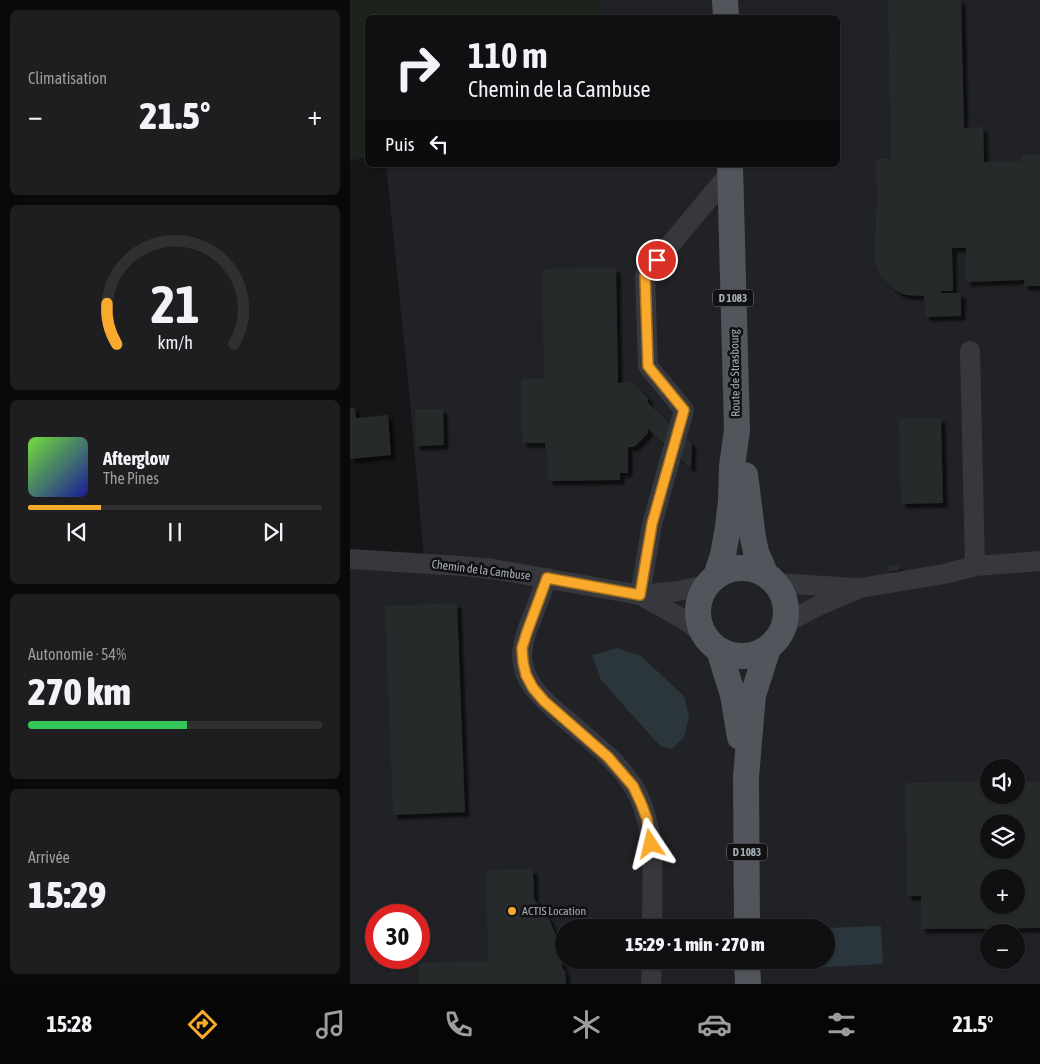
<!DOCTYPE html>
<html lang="fr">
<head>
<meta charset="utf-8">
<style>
  :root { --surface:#101012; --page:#1e1e20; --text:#f1f3f6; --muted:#9c9d9f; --line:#303032; --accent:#f9a92c }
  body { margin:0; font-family:"Asap Condensed",sans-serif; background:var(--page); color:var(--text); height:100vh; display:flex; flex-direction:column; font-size:19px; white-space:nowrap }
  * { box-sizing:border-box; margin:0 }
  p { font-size:16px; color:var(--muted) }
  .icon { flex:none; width:28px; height:28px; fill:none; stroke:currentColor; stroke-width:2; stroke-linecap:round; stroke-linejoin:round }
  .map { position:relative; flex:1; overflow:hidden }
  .side { display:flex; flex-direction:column; gap:10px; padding:10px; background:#09090a; width:350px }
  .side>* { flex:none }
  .hud { position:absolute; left:15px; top:15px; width:475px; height:152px; border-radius:8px; box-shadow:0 1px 4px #0004,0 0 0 1px var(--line); background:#101012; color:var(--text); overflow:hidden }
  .fabs { position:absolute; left:630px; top:759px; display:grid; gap:10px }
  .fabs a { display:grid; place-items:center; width:45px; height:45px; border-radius:50%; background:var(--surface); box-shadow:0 1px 4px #0004,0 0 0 1px var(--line); font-size:25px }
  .speed { position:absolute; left:15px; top:904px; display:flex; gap:10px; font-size:25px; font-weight:700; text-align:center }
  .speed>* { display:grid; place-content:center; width:65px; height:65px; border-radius:50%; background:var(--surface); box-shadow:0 1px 4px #0004,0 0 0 1px var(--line); line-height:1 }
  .speed .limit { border:8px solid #d22; background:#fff; color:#111 }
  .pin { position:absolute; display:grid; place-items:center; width:42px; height:42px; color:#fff; margin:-21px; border:2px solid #fff; border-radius:50%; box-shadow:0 1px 5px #0007 }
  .me { position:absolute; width:55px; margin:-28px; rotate:350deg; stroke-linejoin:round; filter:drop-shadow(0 0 4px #0008) }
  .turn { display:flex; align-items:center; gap:18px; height:105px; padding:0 20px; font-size:22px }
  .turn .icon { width:65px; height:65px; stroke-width:2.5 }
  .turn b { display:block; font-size:35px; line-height:42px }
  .then { display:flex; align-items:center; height:48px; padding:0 20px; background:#0003; gap:10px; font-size:19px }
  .big { font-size:38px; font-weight:800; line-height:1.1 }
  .side .tile { flex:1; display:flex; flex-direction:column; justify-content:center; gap:8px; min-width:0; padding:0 18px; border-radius:8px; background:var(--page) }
  .side .dial { align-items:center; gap:0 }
  .dial svg { height:130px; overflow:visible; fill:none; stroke:var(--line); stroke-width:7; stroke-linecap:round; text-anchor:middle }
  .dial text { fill:var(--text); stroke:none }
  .song { display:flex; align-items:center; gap:15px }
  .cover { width:60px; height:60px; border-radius:8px; background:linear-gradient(135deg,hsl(100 70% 55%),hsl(240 70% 35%)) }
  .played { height:5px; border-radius:2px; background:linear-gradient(90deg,var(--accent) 25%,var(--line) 25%) }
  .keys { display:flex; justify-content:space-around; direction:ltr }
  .heat { display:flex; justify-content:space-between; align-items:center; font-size:28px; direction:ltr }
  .charge { height:8px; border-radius:4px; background:linear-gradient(90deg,#34c759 54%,var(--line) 0) }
  .trip { position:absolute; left:205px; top:919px; width:280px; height:50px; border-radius:25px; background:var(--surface); box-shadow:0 1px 4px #0004,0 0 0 1px var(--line); font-weight:800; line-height:50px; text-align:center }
  .dock { display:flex; height:80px; justify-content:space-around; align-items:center; background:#060607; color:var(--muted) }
  .dock .icon { width:35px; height:35px }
  .dock .selected { color:var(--accent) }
  .dock b { font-size:22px; color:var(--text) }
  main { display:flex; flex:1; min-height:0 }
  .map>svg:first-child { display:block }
  .built { fill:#212225; fill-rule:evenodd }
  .green { fill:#1b231c }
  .water { fill:#2b353c }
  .building { fill:#28292c; fill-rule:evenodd; filter:url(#shadow) }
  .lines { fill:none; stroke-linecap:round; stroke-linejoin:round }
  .minor { stroke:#36383d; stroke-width:20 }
  .major { stroke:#52555c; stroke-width:26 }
  .route-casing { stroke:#a26e1d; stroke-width:12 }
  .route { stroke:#f9a92c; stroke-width:9 }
  .poi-dot { fill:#f9a92c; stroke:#111113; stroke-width:2 }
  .labels { text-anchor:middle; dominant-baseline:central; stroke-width:5; stroke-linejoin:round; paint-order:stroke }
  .shield { fill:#111113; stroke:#7a7e86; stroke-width:1 }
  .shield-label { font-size:11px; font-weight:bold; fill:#a7adb8 }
  .street-label { font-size:12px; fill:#a7adb8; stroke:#111113 }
  .poi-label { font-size:12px; fill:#a7adb8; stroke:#111113; text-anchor:start }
</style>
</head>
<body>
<main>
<section class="side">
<div class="tile"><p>Climatisation</p>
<div class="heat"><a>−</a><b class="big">21.5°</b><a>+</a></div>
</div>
<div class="tile dial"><svg viewBox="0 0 100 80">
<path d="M14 69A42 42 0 1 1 86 69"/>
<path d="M14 69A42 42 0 0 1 8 44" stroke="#f9a92c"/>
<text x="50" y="56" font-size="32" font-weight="700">21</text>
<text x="50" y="72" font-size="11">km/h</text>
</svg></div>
<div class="tile">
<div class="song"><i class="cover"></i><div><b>Afterglow</b><p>The Pines</p></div></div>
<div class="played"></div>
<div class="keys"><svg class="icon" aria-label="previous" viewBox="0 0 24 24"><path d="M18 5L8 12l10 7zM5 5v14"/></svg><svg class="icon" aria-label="pause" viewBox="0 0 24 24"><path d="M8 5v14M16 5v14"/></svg><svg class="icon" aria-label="next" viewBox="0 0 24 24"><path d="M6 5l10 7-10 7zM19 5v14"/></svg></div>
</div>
<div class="tile"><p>Autonomie · 54%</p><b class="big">270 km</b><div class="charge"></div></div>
<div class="tile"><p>Arrivée</p><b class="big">15:29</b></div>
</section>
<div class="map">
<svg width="690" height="984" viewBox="0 0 690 984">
  <defs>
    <filter id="shadow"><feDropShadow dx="4.5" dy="4.5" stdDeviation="1" flood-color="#0009"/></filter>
  </defs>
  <rect width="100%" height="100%" fill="#161618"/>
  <!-- built -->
  <path class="built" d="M 249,0 L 690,0 L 690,984 L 0,984 L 0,568 L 75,569 L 58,381 L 36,165 L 488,165 L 488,18 L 249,17 ZM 639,768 L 666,768 L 666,795 L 639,795 ZM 639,822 L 666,822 L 666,850 L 639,850 ZM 639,878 L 666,878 L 666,905 L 639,905 ZM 26,915 L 69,915 L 69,958 L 26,958 ZM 214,928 L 476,928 L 476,960 L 214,960 ZM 639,932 L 666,932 L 666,960 L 639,960 Z"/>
  <!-- green -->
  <path class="green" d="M 0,0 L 249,0 L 249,17 L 18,18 L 17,157 L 0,161 Z"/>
  <!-- water -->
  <path class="water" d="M 267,648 L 291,656 L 334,696 L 339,717 L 334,737 L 322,749 L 310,746 L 251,680 L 242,655 Z
    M 531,926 L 533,964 L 434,969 L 434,960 L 476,960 L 476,928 Z"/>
  <!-- building -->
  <path class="building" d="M 538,0 L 611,0 L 614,128 L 633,127 L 634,162 L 671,161 L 671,155 L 690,155 L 690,286 L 674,286 L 674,280 L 616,282 L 616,248 L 602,248 L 603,291 L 591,291 L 591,293 L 611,293 L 611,316 L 575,317 L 574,296 L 556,295 L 548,292 L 537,283 L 531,276 L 526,266 L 524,258 L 524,232 L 526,232 L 526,209 L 527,209 L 526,159 L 541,159 Z
    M 266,268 L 268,383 L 283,382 L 298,398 L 298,403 L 342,443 L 341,469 L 298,429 L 298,433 L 284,447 L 278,447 L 278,473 L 270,473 L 270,480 L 198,481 L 197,450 L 195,450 L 195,443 L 172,443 L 171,379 L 194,378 L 192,269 Z
    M 0,408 L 5,408 L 6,418 L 38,415 L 41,455 L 0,459 Z
    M 65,409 L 93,409 L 94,445 L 66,446 Z
    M 549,418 L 591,418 L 593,503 L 551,504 Z
    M 538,565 L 549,565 L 549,571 L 538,571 Z
    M 107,603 L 115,812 L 43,815 L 35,606 Z
    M 639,782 L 639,795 L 666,795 L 666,782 L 690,782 L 690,928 L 571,929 L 571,896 L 557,896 L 555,783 ZM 639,822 L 666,822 L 666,850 L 639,850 ZM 639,878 L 666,878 L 666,905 L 639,905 Z
    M 183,869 L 184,899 L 199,919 L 207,938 L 210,949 L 213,970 L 215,970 L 216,984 L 68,984 L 68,963 L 138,961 L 136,870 Z"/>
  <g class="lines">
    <!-- minor -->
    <path class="minor" d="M 620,351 L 625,566
      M 0,559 L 112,566 L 143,569 L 290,595 L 328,591 L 357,585
      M 197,578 C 192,592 187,605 182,618 C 178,627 174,637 173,647 C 171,656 173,669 177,677 C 185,693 199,705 212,716 C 237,738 265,758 283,786 C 308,825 302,882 302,928
      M 426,583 L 506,588
      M 290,595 L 302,524 L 334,410 L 298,366 L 295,275 L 380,173
      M 290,595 L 333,619 L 353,633
      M 435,623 L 470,605 L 510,588 L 594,574 L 625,566 L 690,561
      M 301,984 L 302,960"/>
    <!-- major -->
    <path class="major" d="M 375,0 L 376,18
      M 395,475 L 403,538 L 406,552 L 415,573
      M348 612a44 44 0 1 1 88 0a44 44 0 1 1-88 0Z
      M 366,576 L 373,555 L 378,527 L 381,501 L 382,466 L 387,430 L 380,165
      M 369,650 L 383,695 L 390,737
      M 397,928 L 396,777 L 403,695 L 418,648
      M 397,960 L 398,984"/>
  </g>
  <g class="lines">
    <!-- route casing -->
    <g class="route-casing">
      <path id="route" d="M 301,844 L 297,819 L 291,803 L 283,786 L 258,757 L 194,701 L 183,688 L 176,675 L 173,662 L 172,648 L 177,632 L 197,578 L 290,595 L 302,524 L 334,410 L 298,366 L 295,275 L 307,260"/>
    </g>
    <!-- route -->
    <use href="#route" class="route"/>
  </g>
  <!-- markers -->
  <circle class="poi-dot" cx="162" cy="911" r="5"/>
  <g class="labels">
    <!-- shield labels -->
    <g class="shield">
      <rect x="363" y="289.5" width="40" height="17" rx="4"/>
      <rect x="377" y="843.5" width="40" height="17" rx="4"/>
    </g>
    <g class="shield-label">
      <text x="383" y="298">D 1083</text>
      <text x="397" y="852">D 1083</text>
    </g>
    <!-- street labels -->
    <g class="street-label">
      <text transform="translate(385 373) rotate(-91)">Route de Strasbourg</text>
      <text transform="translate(131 570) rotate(7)">Chemin de la Cambuse</text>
    </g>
    <!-- poi labels -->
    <g class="poi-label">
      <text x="172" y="911">ACTIS Location</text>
    </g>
  </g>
</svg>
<div class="fabs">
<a><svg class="icon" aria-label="sound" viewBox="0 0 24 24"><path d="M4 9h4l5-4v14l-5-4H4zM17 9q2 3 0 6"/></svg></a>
<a><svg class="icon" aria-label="layers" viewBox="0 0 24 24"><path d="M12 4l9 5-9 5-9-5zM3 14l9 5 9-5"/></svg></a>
<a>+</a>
<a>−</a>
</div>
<div class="speed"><div class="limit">30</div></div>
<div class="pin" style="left:307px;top:260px;background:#d93025"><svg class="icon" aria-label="arrive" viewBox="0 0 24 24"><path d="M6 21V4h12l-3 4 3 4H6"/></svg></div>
<svg class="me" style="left:301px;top:844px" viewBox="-20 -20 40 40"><path d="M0-17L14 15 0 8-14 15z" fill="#f9a92c" stroke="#fff" stroke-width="4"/></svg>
<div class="trip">15:29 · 1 min · 270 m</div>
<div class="hud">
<div class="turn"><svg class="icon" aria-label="right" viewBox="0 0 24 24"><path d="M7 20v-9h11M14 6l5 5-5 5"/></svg><div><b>110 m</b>Chemin de la Cambuse</div></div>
<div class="then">Puis<svg class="icon" aria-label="left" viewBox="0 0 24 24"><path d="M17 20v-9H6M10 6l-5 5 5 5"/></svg></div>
</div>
</div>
</main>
<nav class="dock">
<b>15:28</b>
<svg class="icon selected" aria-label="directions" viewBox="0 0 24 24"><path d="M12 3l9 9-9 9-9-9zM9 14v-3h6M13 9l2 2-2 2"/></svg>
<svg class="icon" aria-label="music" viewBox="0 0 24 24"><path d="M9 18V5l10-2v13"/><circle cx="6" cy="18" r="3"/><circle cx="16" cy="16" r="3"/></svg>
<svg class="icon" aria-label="phone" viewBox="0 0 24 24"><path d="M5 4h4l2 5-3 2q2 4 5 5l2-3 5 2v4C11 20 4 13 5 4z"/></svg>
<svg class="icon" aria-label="climate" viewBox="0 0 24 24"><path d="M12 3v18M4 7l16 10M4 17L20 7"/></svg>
<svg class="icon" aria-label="car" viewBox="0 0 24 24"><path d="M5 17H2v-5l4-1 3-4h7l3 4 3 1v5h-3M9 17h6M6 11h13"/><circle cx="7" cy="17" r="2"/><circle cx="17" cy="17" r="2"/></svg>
<svg class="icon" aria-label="filters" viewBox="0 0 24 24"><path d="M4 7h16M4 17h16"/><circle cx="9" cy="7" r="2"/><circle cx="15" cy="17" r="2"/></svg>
<b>21.5°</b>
</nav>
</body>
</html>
